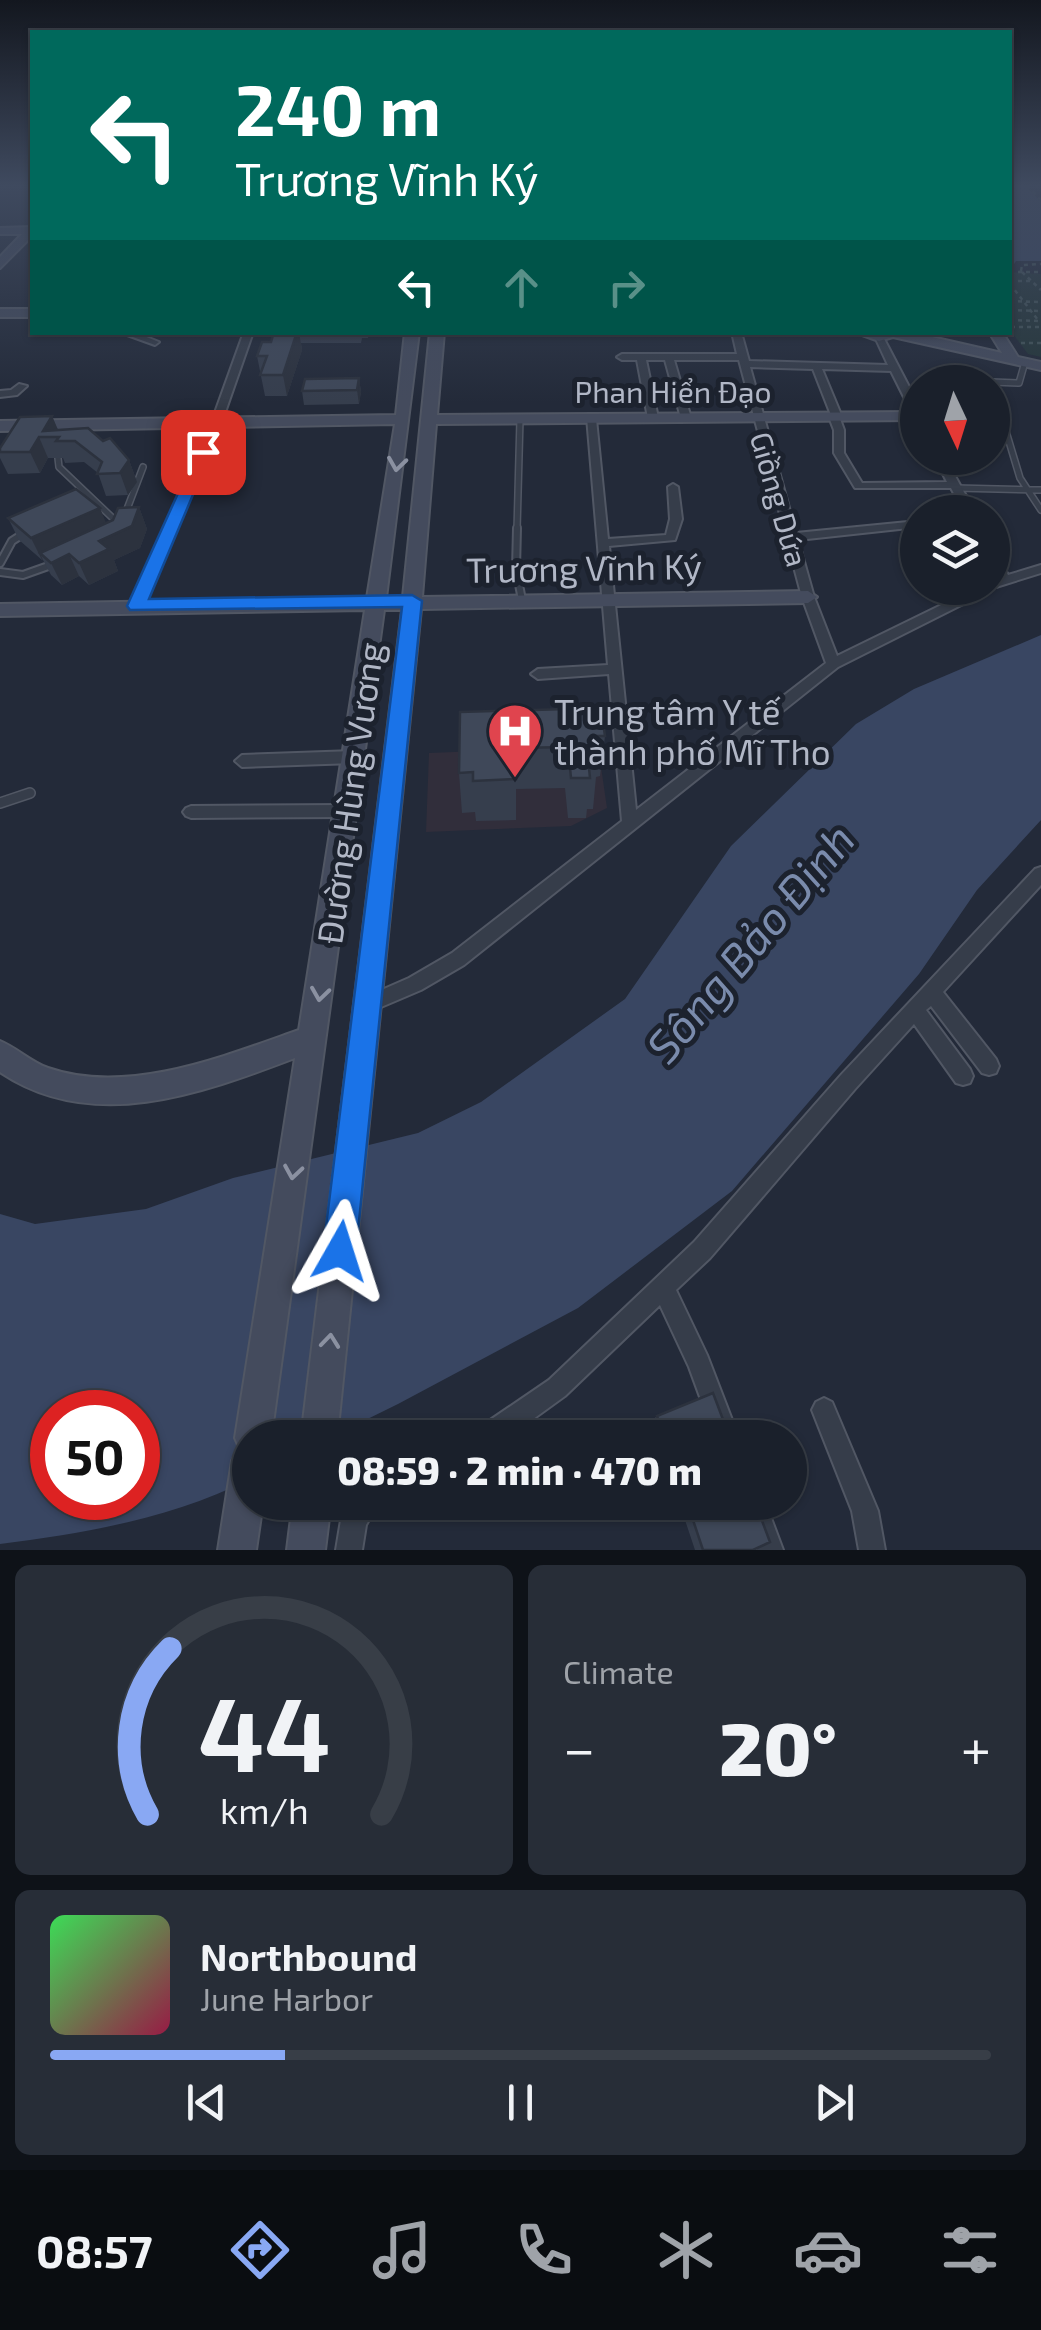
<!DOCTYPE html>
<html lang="en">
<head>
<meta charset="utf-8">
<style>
  :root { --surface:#1a202b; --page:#272d37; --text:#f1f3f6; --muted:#9fa3a9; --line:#383e47; --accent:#89a8f3 }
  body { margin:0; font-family:"Exo 2",sans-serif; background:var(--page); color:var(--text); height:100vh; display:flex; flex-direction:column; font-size:38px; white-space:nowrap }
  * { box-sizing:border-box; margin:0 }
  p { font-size:32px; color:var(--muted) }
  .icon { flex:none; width:55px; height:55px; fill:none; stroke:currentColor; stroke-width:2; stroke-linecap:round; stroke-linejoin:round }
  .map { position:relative; height:1550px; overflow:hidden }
  .drawer { display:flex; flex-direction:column; gap:15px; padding:15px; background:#0e1218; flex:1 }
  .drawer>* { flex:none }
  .hud { position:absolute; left:30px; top:30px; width:982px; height:305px; border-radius:0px; box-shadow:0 2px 8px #0004,0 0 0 2px var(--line); background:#00695c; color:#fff; overflow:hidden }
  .needle { width:65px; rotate:176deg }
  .fabs { position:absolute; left:900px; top:365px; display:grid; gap:20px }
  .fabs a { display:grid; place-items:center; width:110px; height:110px; border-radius:50%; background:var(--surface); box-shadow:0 2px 8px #0004,0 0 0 2px var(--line); font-size:50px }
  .speed { position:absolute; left:30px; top:1390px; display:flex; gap:20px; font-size:50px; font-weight:700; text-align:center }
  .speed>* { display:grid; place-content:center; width:130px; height:130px; border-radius:50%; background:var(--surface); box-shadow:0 2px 8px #0004,0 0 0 2px var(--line); line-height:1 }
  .speed .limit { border:15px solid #d22; background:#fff; color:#111 }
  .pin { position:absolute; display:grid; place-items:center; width:85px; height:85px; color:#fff; margin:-42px; border-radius:20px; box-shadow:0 5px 15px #0006 }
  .me { position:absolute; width:110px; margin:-55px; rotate:6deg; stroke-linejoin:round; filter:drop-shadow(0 0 8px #0008) }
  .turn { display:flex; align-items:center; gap:35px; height:210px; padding:0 40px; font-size:45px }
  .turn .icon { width:130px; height:130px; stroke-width:2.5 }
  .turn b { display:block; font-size:70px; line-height:85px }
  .lanes { display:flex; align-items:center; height:95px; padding:0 40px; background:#0003; justify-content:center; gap:50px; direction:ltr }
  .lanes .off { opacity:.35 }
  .big { font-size:75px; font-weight:800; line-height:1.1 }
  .drawer .widget { flex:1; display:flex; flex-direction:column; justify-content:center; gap:15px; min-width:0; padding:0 35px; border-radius:15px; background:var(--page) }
  .drawer .dial { align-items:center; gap:0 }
  .dial svg { height:260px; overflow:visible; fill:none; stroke:var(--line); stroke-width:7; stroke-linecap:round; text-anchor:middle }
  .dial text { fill:var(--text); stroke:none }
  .song { display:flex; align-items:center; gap:30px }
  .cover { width:120px; height:120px; border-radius:15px; background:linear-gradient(135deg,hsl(130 70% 55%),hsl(340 70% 35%)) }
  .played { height:10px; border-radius:5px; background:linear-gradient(90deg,var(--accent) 25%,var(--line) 25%) }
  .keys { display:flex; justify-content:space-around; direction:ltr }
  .heat { display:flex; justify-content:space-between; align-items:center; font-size:55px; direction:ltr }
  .drawer .tiles { flex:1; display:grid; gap:15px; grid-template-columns:1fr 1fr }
  .widget:last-child { grid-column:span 2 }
  .trip { position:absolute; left:232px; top:1420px; width:575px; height:100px; border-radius:50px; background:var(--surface); box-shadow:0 2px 8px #0004,0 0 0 2px var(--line); font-weight:800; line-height:100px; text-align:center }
  .tab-bar { display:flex; height:160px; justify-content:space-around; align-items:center; background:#0a0d11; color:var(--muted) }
  .tab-bar .icon { width:70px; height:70px }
  .tab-bar .current { color:var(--accent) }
  .tab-bar b { font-size:45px; color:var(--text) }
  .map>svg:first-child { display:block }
  .medical { fill:#312e3b }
  .green { fill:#25363a }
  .water { fill:#394662; fill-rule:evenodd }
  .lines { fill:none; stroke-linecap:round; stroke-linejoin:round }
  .lane-far2-casing { stroke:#515764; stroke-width:8 }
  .lane-far1-casing { stroke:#515764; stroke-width:10 }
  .lane-casing { stroke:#515764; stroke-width:12 }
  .street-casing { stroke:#515764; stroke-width:4 }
  .secondary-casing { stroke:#515764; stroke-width:4 }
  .path { stroke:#425358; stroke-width:2.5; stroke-dasharray:4 4; stroke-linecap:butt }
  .lane-far2 { stroke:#363d4a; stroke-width:5 }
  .lane-far1 { stroke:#363d4a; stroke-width:6 }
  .lane { stroke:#363d4a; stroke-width:9 }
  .street { fill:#363d4a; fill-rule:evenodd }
  .secondary { fill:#444b5d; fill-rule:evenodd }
  .wall { fill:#363e4d }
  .shaded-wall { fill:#2c323e }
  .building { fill:#3f4859; stroke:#2c323e; stroke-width:2.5 }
  .oneway { stroke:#8b91a1 }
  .route { fill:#1a73e8; stroke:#114b97; stroke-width:2.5 }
  .labels { text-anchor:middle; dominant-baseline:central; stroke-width:10; stroke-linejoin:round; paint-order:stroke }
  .far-street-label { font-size:30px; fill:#b1b7c6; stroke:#1c222e }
  .street-label { font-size:35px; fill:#b1b7c6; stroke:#1c222e }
  .poi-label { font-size:35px; fill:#b1b7c6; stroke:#1c222e; text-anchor:start }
  .near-water-label { font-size:45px; font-style:italic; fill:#7a8bac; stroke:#1c222e }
</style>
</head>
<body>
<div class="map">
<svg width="1041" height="1550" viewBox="0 0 1041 1550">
  <rect width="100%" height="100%" fill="#232a39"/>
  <!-- medical -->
  <path class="medical" d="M 598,746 L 607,808 L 571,826 L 426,832 L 429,753 Z"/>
  <!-- green -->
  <path class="green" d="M 1010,272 L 1041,274 L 1041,357 L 1028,354 L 1010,330 Z"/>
  <!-- water -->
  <path class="water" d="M 1010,186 L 1026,186 L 1041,202 L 1041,261 L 1016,261 L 1010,270 Z
    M 1041,635 L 1041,820 L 977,890 L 919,974 L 732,1191 L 578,1308 L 398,1404 L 331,1437 L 250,1438 L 250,1479 C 173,1518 86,1533 0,1544 L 0,1214 L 35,1224 L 146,1209 L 233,1178 L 418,1133 L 481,1102 L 625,999 L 731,846 L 856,724 L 914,689 ZM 52,1412 L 138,1412 L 138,1498 L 52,1498 Z"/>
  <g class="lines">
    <!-- lane-far2 casing -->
    <g class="lane-far2-casing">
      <path id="lane-far2" d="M 992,382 L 1019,383 L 1025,362
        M 992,385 L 1020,478 L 1041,510
        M 58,458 L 59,467 L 120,525
        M 956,488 L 1041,490
        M 124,517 L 143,467
        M 517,530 L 520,419"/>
    </g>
    <!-- lane-far1 casing -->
    <g class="lane-far1-casing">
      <path id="lane-far1" d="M 517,528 L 516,569 L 522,600
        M 0,563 L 12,541 L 26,532
        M 0,572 L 23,575 L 54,564"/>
    </g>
    <!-- lane casing -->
    <g class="lane-casing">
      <path id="lane" d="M 0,803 L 30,793"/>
    </g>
    <!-- street casing -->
    <g class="street-casing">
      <path id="street" d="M 119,332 L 134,332 L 159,342 L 155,345 Z
        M 244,332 L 253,332 L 222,421 L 143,606 L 141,609 L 133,609 L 131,606 L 212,421 Z
        M 732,332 L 741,332 L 749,361 L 888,365 L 875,337 L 882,335 L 918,404 L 918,418 L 913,415 L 891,371 L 822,369 L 842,417 L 840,419 L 844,430 L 844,453 L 862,483 L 947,482 L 935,458 L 945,458 L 975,512 L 964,512 L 951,488 L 855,488 L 834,453 L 834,430 L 829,417 L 831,415 L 813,369 L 750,367 L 796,533 L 918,521 L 918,527 L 798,540 L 814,597 L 837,656 L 976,588 L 992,588 L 992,580 L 997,578 L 992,570 L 992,553 L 996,554 L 1008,575 L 1041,565 L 1041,573 L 996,587 L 991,588 L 989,591 L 838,667 L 464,965 L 421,990 L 367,1013 L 361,1011 L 358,1005 L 361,999 L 409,978 L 452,953 L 622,821 L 609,674 L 538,679 L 531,674 L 538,669 L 608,665 L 587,417 L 596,419 L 608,539 L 666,535 L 670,519 L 668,487 L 673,484 L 678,487 L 682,519 L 675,540 L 609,546 L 636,810 L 826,663 L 802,597 L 739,360 L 674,360 L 691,418 L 686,421 L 681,418 L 665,360 L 646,360 L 658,418 L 653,421 L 648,418 L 637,360 L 622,360 L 617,357 L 622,354 L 737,354 Z
        M 19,384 L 27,386 L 17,395 L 0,397 L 0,391 L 11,390 Z
        M 354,751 L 361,757 L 354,763 L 242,767 L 235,761 L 242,755 Z
        M 346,805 L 351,807 L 354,811 L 351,815 L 346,817 L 191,818 L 186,816 L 183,812 L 186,808 L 191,806 Z
        M 1041,867 L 1041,885 L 943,992 L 996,1059 L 999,1066 L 996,1073 L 989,1075 L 982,1073 L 931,1006 L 926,1010 L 970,1069 L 973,1076 L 970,1083 L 963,1085 L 956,1083 L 914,1024 L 855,1089 L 710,1258 L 676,1290 L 707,1355 L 739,1438 L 715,1438 L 689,1367 L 660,1305 L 565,1396 L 507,1438 L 474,1438 L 477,1429 L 549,1380 L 694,1242 L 841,1075 L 1035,869 Z
        M 824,1398 L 832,1402 L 878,1511 L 885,1550 L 859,1550 L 852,1511 L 812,1410 L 816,1402 Z
        M 351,1502 L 379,1502 L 366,1525 L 362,1550 L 336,1550 L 341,1520 Z
        M 740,1502 L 765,1502 L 783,1550 L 757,1550 Z"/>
    </g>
    <!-- secondary casing -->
    <g class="secondary-casing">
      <path id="secondary" d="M 32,227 L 32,236 L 0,268 L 0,257 L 22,234 L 0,234 L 0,228 Z
        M 0,309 L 32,309 L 32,317 L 0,317 Z
        M 405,332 L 419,332 L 386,598 L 403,597 L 430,332 L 444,332 L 437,415 L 918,412 L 918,420 L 436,424 L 422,597 L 808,591 L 817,597 L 808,603 L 421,609 L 337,1438 L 301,1438 L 402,610 L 384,610 L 271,1438 L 250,1438 L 250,1502 L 263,1502 L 256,1550 L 218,1550 L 232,1461 L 239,1447 L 235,1438 L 295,1058 C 200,1094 92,1134 0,1072 L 0,1041 C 17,1048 31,1062 48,1068 C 127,1096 225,1056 299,1030 L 365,610 L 0,616 L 0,604 L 367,598 L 395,424 L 0,431 L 0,421 L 396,415 Z
        M 854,332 L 910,332 L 1002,353 L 989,332 L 1002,332 L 1018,357 L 1041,362 L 1041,370 L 893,337 L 879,341 Z
        M 293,1502 L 331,1502 L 325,1550 L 287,1550 Z"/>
    </g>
    <!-- path -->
    <path class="path" d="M 1027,186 L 1041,200
      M 1021,271 L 1022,265 L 1041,264
      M 1010,272 L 1041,272
      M 1022,272 L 1041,290
      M 1010,281 L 1030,281
      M 1010,284 L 1038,320
      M 1010,301 L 1041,302
      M 1010,310 L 1041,311
      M 1010,320 L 1041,321
      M 1011,327 L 1041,327
      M 1021,343 L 1041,343"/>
    <!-- lane-far2 -->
    <use href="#lane-far2" class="lane-far2"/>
    <!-- lane-far1 -->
    <use href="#lane-far1" class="lane-far1"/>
    <!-- lane -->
    <use href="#lane" class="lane"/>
    <!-- street -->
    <use href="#street" class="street"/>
    <!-- secondary -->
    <use href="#secondary" class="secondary"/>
  </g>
  <!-- wall -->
  <path class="wall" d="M 274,332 L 369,332 L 368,338 L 362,338 L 361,343 L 301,343 L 302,350 L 287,396 L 265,396 L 257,356 L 271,342 Z
    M 359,378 L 361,392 L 359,404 L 304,405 L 302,391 Z
    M 52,416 L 58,430 L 129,460 L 137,482 L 128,495 L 106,496 L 98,473 L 84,462 L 65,463 L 63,458 L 48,458 L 40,473 L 8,474 L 0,458 L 0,448 Z
    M 139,507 L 147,529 L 140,548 L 114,560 L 118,571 L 89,585 L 79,576 L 62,585 L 51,575 L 43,560 L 42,560 L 19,540 L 8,518 L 106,523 Z
    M 460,712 L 605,736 L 600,776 L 596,777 L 593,809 L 587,809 L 586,818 L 568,818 L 565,788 L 516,789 L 516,820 L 476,821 L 475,812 L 462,813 L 459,773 Z
    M 657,1416 L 730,1438 L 656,1438 L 651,1421 Z
    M 679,1502 L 755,1502 L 753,1550 L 695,1550 Z"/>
  <!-- shaded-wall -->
  <path class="shaded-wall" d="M 297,332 L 299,332 L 302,350 L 287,396 L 283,375 Z
    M 359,378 L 361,392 L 359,404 L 357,390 Z
    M 52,416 L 61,437 L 43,431 Z
    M 39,437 L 48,458 L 40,473 L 30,452 Z
    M 129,460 L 137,482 L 128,495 L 120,473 Z
    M 139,507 L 147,529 L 140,548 L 114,560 L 118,571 L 89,585 L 79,563 L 99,541 Z
    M 100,508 L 109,530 L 40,553 L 43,560 L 42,560 L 31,538 Z
    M 69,554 L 79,576 L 62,585 L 51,563 Z"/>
  <!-- building -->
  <path class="building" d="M 274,332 L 297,332 L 283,375 L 260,375 L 267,356 L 257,356 L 262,342 L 271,342 Z
    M 359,378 L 357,390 L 302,391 L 305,379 Z
    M 52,416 L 43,431 L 88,428 L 103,441 L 110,438 L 129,460 L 120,473 L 97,474 L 102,462 L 75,441 L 56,441 L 59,437 L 39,437 L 30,452 L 0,452 L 0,448 L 20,417 Z
    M 76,489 L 100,508 L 31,538 L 8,518 Z
    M 139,507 L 132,526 L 99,541 L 109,549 L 79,563 L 69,554 L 51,563 L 40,553 L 113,520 L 118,508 Z
    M 601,708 L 605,736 L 593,736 L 597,768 L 589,768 L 590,778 L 571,778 L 568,747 L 514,748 L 516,779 L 473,781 L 473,772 L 459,773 L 460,712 Z
    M 713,1393 L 730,1438 L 664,1438 L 657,1416 Z
    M 687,1502 L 755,1502 L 770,1542 L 753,1550 L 703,1550 Z"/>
  <!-- one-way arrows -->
  <defs><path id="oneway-chevron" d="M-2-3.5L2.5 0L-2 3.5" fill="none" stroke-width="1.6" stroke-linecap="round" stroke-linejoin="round" transform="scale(2.5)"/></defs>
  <g class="oneway">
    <use href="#oneway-chevron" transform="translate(397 464) rotate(98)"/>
    <use href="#oneway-chevron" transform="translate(320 994) rotate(98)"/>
    <use href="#oneway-chevron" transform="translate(293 1172) rotate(99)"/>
    <use href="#oneway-chevron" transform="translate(330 1341) rotate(-84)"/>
  </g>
  <!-- sky -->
  <linearGradient id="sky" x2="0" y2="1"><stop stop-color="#13171f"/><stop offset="0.46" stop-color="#3f4a5f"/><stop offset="1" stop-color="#3f4a5f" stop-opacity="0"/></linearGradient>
  <rect width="1041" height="403" fill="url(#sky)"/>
  <!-- route -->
  <path class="route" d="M 198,449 L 211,452 L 149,599 L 412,595 L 422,601 L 356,1251 L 351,1262 L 340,1267 L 328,1262 L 323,1251 L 402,607 L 130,610 L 127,606 Z"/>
  <!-- icons -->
  <defs>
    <g id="hospital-pin" transform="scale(2.875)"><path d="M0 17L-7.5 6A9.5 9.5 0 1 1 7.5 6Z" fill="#e0444e" stroke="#1c222e"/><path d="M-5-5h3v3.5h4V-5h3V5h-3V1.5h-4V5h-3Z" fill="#fff"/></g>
  </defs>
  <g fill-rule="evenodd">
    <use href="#hospital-pin" x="515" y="731"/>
  </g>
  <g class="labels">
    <!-- far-street labels -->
    <g class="far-street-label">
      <text x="673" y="391">Phan Hiển Đạo</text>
      <text transform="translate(780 499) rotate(74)">Giồng Dứa</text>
    </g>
    <!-- street labels -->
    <g class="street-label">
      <text transform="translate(584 567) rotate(-1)">Trương Vĩnh Ký</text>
      <text transform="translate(349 793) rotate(-82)">Đường Hùng Vương</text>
    </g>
    <!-- poi labels -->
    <g class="poi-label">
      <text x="554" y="711">Trung tâm Y tế<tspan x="554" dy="40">thành phố Mĩ Tho</tspan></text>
    </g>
    <!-- near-water labels -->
    <g class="near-water-label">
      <text transform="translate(749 942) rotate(-50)">Sông Bảo Định</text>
    </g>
  </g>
</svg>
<div class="fabs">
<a><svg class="needle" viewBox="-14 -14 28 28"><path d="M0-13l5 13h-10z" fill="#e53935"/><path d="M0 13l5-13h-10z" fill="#9fa3a9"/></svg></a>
<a><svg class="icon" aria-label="layers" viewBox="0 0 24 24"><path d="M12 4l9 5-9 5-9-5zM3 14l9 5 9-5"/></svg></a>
</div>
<div class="speed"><div class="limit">50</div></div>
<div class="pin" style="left:203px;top:452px;background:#d93025"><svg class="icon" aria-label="arrive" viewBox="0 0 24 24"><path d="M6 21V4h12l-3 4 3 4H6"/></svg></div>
<svg class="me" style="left:340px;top:1251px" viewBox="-20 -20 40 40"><path d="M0-17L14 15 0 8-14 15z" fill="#1a73e8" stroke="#fff" stroke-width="4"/></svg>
<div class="trip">08:59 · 2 min · 470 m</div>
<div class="hud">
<div class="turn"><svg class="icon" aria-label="left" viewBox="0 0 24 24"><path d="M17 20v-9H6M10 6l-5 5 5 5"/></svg><div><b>240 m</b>Trương Vĩnh Ký</div></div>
<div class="lanes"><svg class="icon" aria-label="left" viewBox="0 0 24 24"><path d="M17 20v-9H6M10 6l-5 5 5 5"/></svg><svg class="icon off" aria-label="ahead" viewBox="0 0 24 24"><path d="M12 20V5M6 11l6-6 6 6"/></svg><svg class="icon off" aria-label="right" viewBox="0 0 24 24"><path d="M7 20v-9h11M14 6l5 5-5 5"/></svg></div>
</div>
</div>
<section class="drawer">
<div class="tiles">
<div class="widget dial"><svg viewBox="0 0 100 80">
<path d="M14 69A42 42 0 1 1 86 69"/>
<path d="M14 69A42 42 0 0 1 21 18" stroke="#89a8f3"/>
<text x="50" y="56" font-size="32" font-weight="700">44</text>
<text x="50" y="72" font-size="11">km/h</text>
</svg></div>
<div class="widget"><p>Climate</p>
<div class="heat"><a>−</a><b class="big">20°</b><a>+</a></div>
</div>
<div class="widget">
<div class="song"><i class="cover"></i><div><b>Northbound</b><p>June Harbor</p></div></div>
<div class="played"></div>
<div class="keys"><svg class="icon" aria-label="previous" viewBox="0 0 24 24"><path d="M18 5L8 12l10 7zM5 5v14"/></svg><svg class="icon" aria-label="pause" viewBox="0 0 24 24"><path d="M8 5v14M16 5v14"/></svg><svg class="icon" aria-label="next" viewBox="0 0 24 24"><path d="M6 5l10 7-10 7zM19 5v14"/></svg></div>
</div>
</div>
</section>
<nav class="tab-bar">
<b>08:57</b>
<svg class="icon current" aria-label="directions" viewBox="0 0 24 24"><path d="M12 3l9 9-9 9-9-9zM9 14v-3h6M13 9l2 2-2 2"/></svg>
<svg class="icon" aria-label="music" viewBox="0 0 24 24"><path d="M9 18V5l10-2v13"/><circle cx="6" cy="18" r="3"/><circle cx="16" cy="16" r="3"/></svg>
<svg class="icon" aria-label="phone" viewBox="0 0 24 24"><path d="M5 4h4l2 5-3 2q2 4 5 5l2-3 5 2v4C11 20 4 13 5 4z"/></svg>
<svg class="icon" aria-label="climate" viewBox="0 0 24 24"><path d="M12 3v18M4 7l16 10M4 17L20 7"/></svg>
<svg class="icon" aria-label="car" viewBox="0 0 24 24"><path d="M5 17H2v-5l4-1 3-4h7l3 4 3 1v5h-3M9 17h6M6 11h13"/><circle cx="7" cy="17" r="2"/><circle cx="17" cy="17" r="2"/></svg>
<svg class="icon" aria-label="filters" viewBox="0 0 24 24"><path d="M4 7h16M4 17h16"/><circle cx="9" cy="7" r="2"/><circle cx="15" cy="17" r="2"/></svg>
</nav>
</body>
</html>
